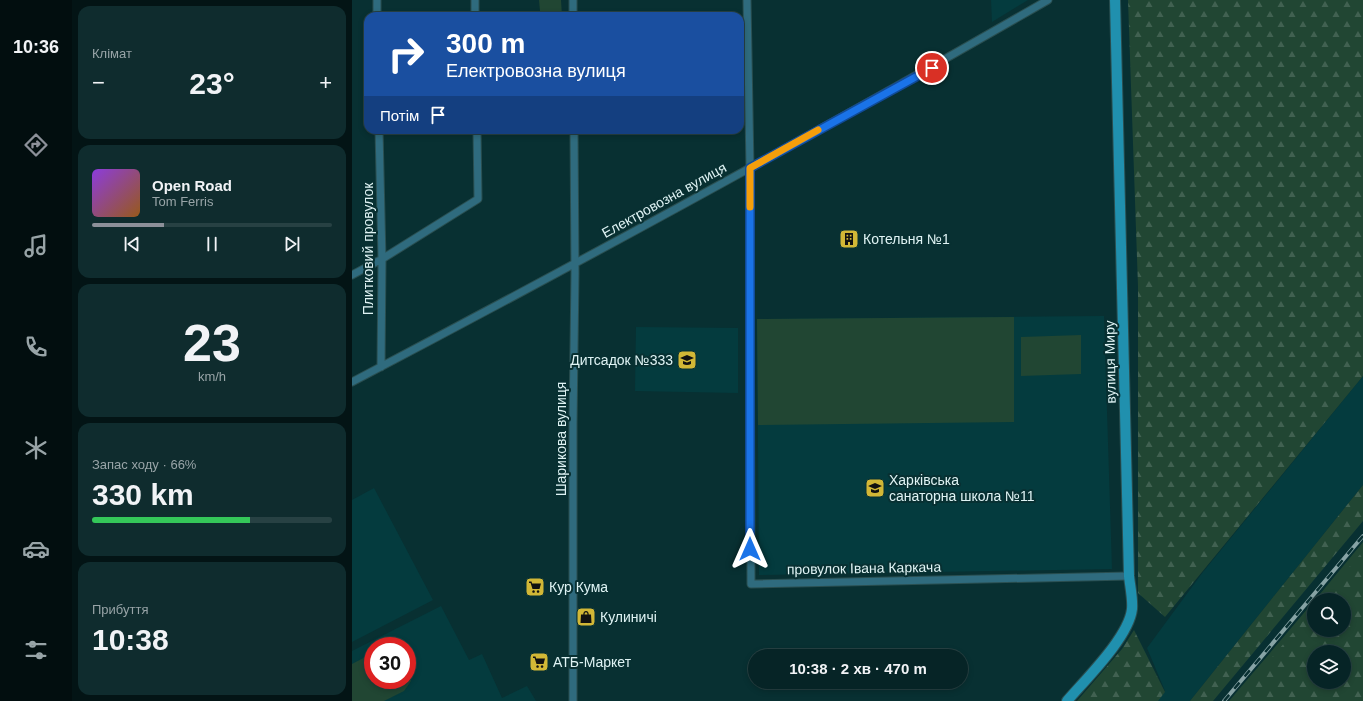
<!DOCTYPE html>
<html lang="uk">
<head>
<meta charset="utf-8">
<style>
  :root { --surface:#062426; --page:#0f2c2e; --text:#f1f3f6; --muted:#98a4a7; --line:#274143; --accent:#8c9099 }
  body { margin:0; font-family:Helvetica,sans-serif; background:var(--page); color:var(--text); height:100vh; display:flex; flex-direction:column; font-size:15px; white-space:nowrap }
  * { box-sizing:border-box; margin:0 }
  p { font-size:13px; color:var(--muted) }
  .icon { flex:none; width:22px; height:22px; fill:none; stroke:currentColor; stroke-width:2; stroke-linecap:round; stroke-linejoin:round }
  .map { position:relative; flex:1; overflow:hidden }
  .sheet { display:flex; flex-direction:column; gap:6px; padding:6px; background:#031415; width:280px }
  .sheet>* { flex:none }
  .hud { position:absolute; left:12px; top:12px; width:380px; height:122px; border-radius:12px; box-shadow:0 2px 6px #0003,0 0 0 1px var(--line); background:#1a4fa0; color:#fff; overflow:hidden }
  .fabs { position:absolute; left:955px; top:593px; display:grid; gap:8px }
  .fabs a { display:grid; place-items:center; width:44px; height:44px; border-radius:50%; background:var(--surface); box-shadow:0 2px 6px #0003,0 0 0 1px var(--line); font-size:20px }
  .speed { position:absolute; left:12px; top:637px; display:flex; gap:8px; font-size:20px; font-weight:700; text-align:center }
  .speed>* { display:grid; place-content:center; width:52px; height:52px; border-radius:50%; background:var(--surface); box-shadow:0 2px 6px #0003,0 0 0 1px var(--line); line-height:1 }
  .speed .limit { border:6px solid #d22; background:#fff; color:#111 }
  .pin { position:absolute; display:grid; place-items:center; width:34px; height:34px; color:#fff; margin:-17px; border:2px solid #fff; border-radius:50%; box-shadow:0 1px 4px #0007 }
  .me { position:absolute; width:44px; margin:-22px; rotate:0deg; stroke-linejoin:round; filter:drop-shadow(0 0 3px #0008) }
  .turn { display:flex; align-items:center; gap:14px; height:84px; padding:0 16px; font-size:18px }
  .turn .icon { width:52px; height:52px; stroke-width:2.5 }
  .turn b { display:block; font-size:28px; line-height:34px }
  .then { display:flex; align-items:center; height:38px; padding:0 16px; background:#0003; gap:8px; font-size:15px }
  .big { font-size:30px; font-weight:600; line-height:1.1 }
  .sheet .card { flex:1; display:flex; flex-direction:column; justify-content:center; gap:6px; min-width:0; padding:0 14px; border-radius:12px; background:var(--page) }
  .sheet .dial { align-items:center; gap:0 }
  .dial b { font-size:52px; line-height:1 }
  .song { display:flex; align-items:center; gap:12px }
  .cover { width:48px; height:48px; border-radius:6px; background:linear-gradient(135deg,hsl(270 70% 55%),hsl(30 70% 35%)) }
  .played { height:4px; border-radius:2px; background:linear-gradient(90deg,var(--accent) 30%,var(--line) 30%) }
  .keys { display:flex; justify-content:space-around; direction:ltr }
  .heat { display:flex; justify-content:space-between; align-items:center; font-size:22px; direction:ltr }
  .charge { height:6px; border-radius:3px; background:linear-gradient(90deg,#34c759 66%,var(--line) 0) }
  .trip { position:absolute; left:396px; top:649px; width:220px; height:40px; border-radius:20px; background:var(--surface); box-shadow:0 2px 6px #0003,0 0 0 1px var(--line); font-weight:600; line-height:40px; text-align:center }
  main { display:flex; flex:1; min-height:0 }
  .dock { display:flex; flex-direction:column; width:72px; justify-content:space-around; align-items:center; background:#020e0f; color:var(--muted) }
  .dock .icon { width:28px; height:28px }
  .dock .current { color:var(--accent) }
  .dock b { font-size:18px; color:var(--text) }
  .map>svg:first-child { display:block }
  .built { fill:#043b3e; fill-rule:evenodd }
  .green { fill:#214633 }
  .forest { fill:url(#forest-firs); fill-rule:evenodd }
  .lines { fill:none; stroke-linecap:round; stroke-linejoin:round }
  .street-casing { stroke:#2a4f51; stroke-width:9 }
  .secondary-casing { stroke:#2a4f51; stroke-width:12 }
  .street { stroke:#2f6b7e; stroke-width:7 }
  .secondary { stroke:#2090ae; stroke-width:10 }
  .rail-casing { stroke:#87a3a5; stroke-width:4 }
  .rail { stroke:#083032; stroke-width:2.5; stroke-dasharray:8; stroke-linecap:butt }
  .route-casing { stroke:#114b97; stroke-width:10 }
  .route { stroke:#1a73e8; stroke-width:7 }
  .slow { stroke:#f59e0b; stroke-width:7 }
  .labels { text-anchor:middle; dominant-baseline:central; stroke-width:4; stroke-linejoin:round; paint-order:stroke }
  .street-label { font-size:14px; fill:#dff3f4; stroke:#083032 }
  .poi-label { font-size:14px; fill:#dff3f4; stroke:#083032; text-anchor:start }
</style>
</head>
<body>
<main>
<nav class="dock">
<b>10:36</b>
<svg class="icon current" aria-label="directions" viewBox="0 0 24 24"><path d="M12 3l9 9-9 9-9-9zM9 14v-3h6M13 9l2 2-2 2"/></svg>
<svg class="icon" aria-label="music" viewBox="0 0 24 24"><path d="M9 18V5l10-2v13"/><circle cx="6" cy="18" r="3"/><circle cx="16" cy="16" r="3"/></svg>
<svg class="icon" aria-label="phone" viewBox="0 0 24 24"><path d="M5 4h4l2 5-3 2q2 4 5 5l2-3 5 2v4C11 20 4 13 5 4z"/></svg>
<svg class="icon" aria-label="climate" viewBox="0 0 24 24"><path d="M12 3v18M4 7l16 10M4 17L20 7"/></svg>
<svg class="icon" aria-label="car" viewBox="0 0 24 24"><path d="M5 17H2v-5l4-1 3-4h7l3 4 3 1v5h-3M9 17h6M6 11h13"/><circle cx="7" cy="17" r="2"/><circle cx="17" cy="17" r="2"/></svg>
<svg class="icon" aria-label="filters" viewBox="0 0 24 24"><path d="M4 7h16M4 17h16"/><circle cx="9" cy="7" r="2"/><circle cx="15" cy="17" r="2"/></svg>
</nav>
<section class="sheet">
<div class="card"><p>Клімат</p>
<div class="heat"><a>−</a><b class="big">23°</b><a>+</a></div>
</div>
<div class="card">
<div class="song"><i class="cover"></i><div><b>Open Road</b><p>Tom Ferris</p></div></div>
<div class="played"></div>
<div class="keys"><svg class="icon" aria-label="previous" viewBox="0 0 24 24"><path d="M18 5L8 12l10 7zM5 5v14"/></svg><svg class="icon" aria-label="pause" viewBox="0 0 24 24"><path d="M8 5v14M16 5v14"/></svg><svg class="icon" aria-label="next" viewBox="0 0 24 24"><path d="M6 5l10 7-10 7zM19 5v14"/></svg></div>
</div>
<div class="card dial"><b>23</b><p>km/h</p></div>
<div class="card"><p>Запас ходу · 66%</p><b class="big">330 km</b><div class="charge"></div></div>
<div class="card"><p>Прибуття</p><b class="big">10:38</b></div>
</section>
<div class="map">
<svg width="1011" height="701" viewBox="0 0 1011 701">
  <defs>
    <pattern id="forest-firs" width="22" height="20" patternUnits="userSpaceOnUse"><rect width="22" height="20" fill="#214633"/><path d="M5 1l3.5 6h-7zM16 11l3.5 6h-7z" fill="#416151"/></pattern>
  </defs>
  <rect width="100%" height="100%" fill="#083032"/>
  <!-- built -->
  <path class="built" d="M 639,0 L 676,0 L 640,22 Z
    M 752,316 L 760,569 L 407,575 L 405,319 Z
    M 284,327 L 386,328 L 386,393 L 283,391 Z
    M 1011,376 L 1011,485 L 838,701 L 805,701 L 813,691 L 795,648 L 851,572 Z
    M 22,488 L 81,600 L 0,642 L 0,500 Z
    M 89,606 L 117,660 L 130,654 L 150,698 L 175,686 L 184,701 L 0,701 L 0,651 ZM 21,646 L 55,646 L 55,680 L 21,680 Z"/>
  <!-- green -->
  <path class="green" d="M 187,0 L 209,0 L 210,16 L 192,16 L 188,11 Z
    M 662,317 L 662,422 L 406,425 L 405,319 Z
    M 729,335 L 729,374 L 669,376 L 669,337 Z
    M 1011,542 L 1011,567 L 984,600 L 963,600 Z
    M 962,601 L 962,627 L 903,701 L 877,701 Z
    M 21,653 L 21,680 L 55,680 L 55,661 L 59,669 L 59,681 L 52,691 L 32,701 L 0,701 L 0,664 Z"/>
  <!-- forest -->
  <path class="forest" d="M 776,0 L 1011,0 L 1011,376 L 813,617 L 786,593 L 786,286 Z
    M 1011,485 L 1011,521 L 861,701 L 838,701 Z
    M 1011,551 L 1011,701 L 883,701 L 962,608 L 962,630 L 992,630 L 992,600 L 969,600 ZM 962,652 L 992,652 L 992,682 L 962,682 Z
    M 782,630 L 813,692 L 806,701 L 725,701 L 770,649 Z"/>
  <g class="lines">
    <!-- street casing -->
    <g class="street-casing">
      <path id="street" d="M 25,0 L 25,16
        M 123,0 L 123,16
        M 221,0 L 221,16
        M 395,0 L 398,168 L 399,584 L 777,576
        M 27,130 L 30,259 L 29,367
        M 0,275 L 30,259 L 126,199 L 125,130
        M 0,382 C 234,259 467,132 696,0
        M 221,701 L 221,424 L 223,273 L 222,130"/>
    </g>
    <!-- secondary casing -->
    <g class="secondary-casing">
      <path id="secondary" d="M 715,701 C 733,680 777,637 780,609 C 781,599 778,586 777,576 L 763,0"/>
    </g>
    <!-- street -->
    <use href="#street" class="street"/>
    <!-- secondary -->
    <use href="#secondary" class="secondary"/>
    <!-- rail casing -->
    <g class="rail-casing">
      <path id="rail" d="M 872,701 L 1011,536"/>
    </g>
    <!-- rail -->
    <use href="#rail" class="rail"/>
  </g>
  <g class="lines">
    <!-- route casing -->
    <g class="route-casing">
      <path id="route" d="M 398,549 L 398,168 L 580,68"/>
    </g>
    <!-- route -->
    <use href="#route" class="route"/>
    <!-- slow -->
    <path class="slow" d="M 398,207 L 398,168 L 466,130"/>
  </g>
  <!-- icons -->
  <defs>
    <g id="building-square" transform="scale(1)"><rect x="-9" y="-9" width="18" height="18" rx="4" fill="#d2b736" stroke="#083032"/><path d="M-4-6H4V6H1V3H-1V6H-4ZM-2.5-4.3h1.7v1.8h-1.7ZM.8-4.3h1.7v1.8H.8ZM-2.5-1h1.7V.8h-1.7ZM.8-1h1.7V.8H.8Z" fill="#111"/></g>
    <g id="school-square" transform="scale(1)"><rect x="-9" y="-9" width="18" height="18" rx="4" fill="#d2b736" stroke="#083032"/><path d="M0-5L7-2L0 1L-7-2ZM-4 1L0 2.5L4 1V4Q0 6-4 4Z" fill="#111"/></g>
    <g id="supermarket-square" transform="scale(1)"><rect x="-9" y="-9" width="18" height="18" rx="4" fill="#d2b736" stroke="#083032"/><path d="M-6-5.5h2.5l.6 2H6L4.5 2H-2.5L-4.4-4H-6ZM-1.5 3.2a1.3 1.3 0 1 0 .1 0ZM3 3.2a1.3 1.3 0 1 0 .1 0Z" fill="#111"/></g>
    <g id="shop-square" transform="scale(1)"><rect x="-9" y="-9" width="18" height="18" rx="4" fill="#d2b736" stroke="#083032"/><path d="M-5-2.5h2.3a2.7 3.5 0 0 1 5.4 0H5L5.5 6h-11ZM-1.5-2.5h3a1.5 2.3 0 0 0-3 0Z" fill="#111"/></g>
  </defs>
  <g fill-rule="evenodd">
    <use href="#building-square" x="497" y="239"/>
    <use href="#school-square" x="335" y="360"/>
    <use href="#school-square" x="523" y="488"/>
    <use href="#supermarket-square" x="183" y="587"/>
    <use href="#shop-square" x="234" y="617"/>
    <use href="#supermarket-square" x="187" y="662"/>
  </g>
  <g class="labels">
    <!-- street labels -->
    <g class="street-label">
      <text transform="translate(312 200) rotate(-29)">Електровозна вулиця</text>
      <text transform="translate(16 249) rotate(-90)">Плитковий провулок</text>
      <text transform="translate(758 362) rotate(-91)">вулиця Миру</text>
      <text transform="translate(209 439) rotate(-90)">Шарикова вулиця</text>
      <text transform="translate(512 568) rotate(-1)">провулок Івана Каркача</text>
    </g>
    <!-- poi labels -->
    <g class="poi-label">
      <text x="511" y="239">Котельня №1</text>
      <text x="321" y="360" text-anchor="end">Дитсадок №333</text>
      <text x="537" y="480">Харківська<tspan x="537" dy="16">санаторна школа №11</tspan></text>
      <text x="197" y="587">Кур Кума</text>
      <text x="248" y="617">Кулиничі</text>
      <text x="201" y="662">АТБ-Маркет</text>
    </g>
  </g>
</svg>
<div class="fabs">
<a><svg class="icon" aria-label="search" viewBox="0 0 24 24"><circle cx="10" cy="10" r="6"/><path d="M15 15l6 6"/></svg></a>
<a><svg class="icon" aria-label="layers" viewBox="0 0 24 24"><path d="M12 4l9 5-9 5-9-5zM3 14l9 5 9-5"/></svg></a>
</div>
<div class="speed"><div class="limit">30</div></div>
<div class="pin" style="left:580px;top:68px;background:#d93025"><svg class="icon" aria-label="arrive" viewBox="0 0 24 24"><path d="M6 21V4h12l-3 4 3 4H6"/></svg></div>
<svg class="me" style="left:398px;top:549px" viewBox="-20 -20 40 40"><path d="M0-17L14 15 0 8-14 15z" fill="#1a73e8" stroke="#fff" stroke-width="4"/></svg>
<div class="trip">10:38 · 2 хв · 470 m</div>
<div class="hud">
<div class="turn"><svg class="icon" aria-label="right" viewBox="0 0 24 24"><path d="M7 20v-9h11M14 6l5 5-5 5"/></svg><div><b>300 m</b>Електровозна вулиця</div></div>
<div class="then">Потім<svg class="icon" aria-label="arrive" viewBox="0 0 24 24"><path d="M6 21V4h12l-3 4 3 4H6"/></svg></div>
</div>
</div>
</main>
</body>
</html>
